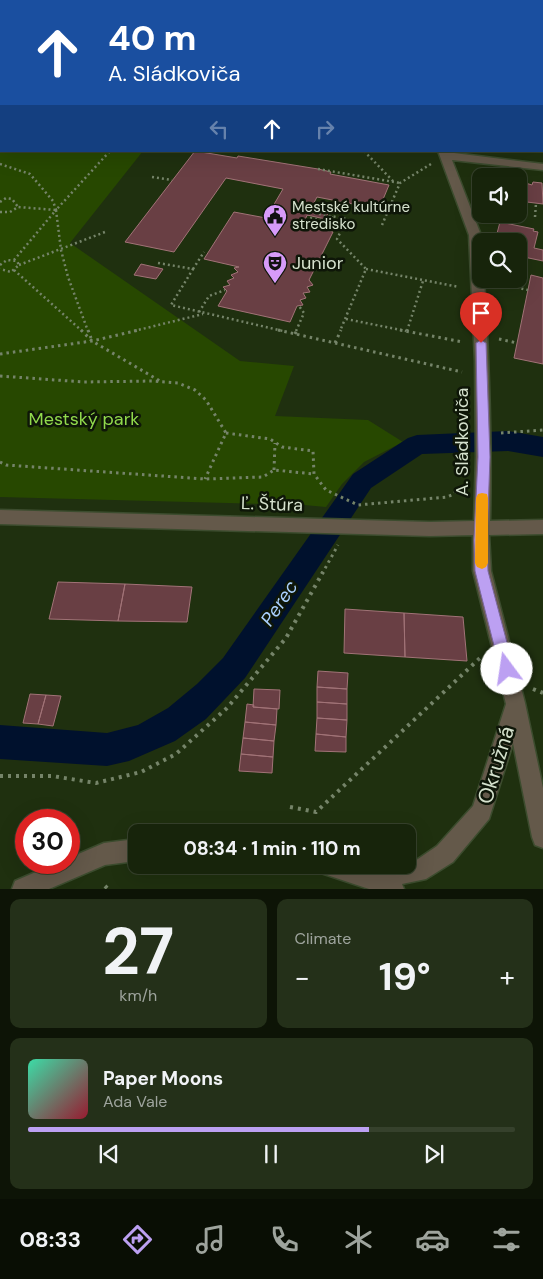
<!DOCTYPE html>
<html lang="en">
<head>
<meta charset="utf-8">
<style>
  :root { --surface:#17240b; --page:#243019; --text:#f1f3f6; --muted:#9ea49d; --line:#36412c; --accent:#bca0f2 }
  body { margin:0; font-family:"DM Sans",sans-serif; background:var(--page); color:var(--text); height:100vh; display:flex; flex-direction:column; font-size:19px; white-space:nowrap }
  * { box-sizing:border-box; margin:0 }
  p { font-size:16px; color:var(--muted) }
  .icon { flex:none; width:28px; height:28px; fill:none; stroke:currentColor; stroke-width:2; stroke-linecap:round; stroke-linejoin:round }
  .map { position:relative; height:889px; overflow:hidden }
  .details { display:flex; flex-direction:column; gap:10px; padding:10px; background:#0d1406; flex:1 }
  .details>* { flex:none }
  .banner { position:absolute; left:0px; top:0px; width:544px; height:152px; box-shadow:0 5px 20px #0002,0 0 0 1px var(--line); background:#1a4fa0; color:#fff; overflow:hidden }
  .buttons { position:absolute; left:472px; top:168px; display:grid; gap:10px }
  .buttons a { display:grid; place-items:center; width:55px; height:55px; border-radius:10px; background:var(--surface); box-shadow:0 5px 20px #0002,0 0 0 1px var(--line); font-size:25px }
  .speed { position:absolute; left:15px; top:809px; display:flex; gap:10px; font-size:25px; font-weight:700; text-align:center }
  .speed>* { display:grid; place-content:center; width:65px; height:65px; border-radius:50%; background:var(--surface); box-shadow:0 5px 20px #0002,0 0 0 1px var(--line); line-height:1 }
  .speed .limit { border:8px solid #d22; background:#fff; color:#111 }
  .pin { position:absolute; display:grid; place-items:center; width:42px; height:42px; color:#fff; margin:-51px -21px; border-radius:50% 50% 50% 0; rotate:-45deg; box-shadow:0 0 5px #0007 }
  .pin .icon { rotate:45deg }
  .me { position:absolute; width:55px; margin:-28px; rotate:346deg; stroke-linejoin:round; filter:drop-shadow(0 0 4px #0008) }
  .turn { display:flex; align-items:center; gap:18px; height:105px; padding:0 25px; font-size:22px }
  .turn .icon { width:65px; height:65px; stroke-width:2.5 }
  .turn b { display:block; font-size:35px; line-height:42px }
  .lanes { display:flex; align-items:center; height:48px; padding:0 25px; background:#0003; justify-content:center; gap:25px; direction:ltr }
  .lanes .off { opacity:.35 }
  .big { font-size:38px; font-weight:700; line-height:1.1 }
  .details .widget { flex:1; display:flex; flex-direction:column; justify-content:center; gap:8px; min-width:0; padding:0 18px; border-radius:10px; background:var(--page) }
  .details .dial { align-items:center; gap:0 }
  .dial b { font-size:65px; line-height:1 }
  .song { display:flex; align-items:center; gap:15px }
  .cover { width:60px; height:60px; border-radius:8px; background:linear-gradient(135deg,hsl(160 70% 55%),hsl(350 70% 35%)) }
  .played { height:5px; border-radius:2px; background:linear-gradient(90deg,var(--accent) 70%,var(--line) 70%) }
  .keys { display:flex; justify-content:space-around; direction:ltr }
  .heat { display:flex; justify-content:space-between; align-items:center; font-size:28px; direction:ltr }
  .details .tiles { flex:1; display:grid; gap:10px; grid-template-columns:1fr 1fr }
  .widget:last-child { grid-column:span 2 }
  .trip { position:absolute; left:128px; top:824px; width:288px; height:50px; border-radius:10px; background:var(--surface); box-shadow:0 5px 20px #0002,0 0 0 1px var(--line); font-weight:700; line-height:50px; text-align:center }
  .tab-bar { display:flex; height:80px; justify-content:space-around; align-items:center; background:#090e04; color:var(--muted) }
  .tab-bar .icon { width:35px; height:35px }
  .tab-bar .active { color:var(--accent) }
  .tab-bar b { font-size:22px; color:var(--text) }
  .map>svg:first-child { display:block }
  .green { fill:#274800 }
  .lines { fill:none; stroke-linecap:round; stroke-linejoin:round }
  .canal { fill:#00112d; fill-rule:evenodd }
  .building { fill:#693f44; stroke:#a17377 }
  .minor-casing { stroke:#3c4c2e; stroke-width:3 }
  .path-far3 { stroke:#758469; stroke-width:2; stroke-dasharray:1 2.5; stroke-linecap:butt }
  .path-far2 { stroke:#758469; stroke-width:2.5; stroke-dasharray:2 3; stroke-linecap:butt }
  .path-far1 { stroke:#758469; stroke-width:3; stroke-dasharray:2.5 4; stroke-linecap:butt }
  .path { stroke:#758469; stroke-width:4; stroke-dasharray:3 5; stroke-linecap:butt }
  .minor { fill:#64594a; fill-rule:evenodd }
  .route { fill:#bca0f2; stroke:#7a689d }
  .slow { fill:#f59e0b }
  .labels { text-anchor:middle; dominant-baseline:central; stroke-width:5; stroke-linejoin:round; paint-order:stroke }
  .far-poi-label { font-size:15px; fill:#d6e2ce; stroke:#0e1608; text-anchor:start }
  .poi-label { font-size:18px; fill:#d6e2ce; stroke:#0e1608; text-anchor:start }
  .park-label { font-size:18px; fill:#91da4c; stroke:#0e1608 }
  .street-label { font-size:18px; fill:#d6e2ce; stroke:#0e1608 }
  .water-label { font-size:19px; font-style:italic; fill:#aad0fd; stroke:#0e1608 }
  .near-street-label { font-size:21px; fill:#d6e2ce; stroke:#0e1608 }
</style>
</head>
<body>
<div class="map">
<svg width="543" height="889" viewBox="0 0 543 889">
  <rect width="100%" height="100%" fill="#1f300f"/>
  <!-- green -->
  <path class="green" d="M 0,125 L 1,151 L 143,151 L 70,243 L 240,361 L 294,366 L 275,416 L 368,420 L 403,442 L 364,462 L 342,484 L 326,507 L 271,502 L 268,504 L 0,497 Z"/>
  <g class="lines">
    <!-- canal -->
    <path class="canal" d="M 508,431 L 543,437 L 543,457 L 508,451 L 422,454 L 371,488 L 245,678 L 206,719 L 175,741 L 129,761 L 107,766 L 0,759 L 0,725 L 107,733 L 138,725 L 168,708 L 197,684 L 223,658 L 353,474 L 408,438 L 417,435 Z"/>
  </g>
  <!-- building -->
  <path class="building" d="M 448,0 L 528,0 L 539,1 L 459,1 Z
    M 195,151 L 237,158 L 238,156 L 318,169 L 331,172 L 330,174 L 389,185 L 379,209 L 317,197 L 302,225 L 333,232 L 309,280 L 313,285 L 307,287 L 310,292 L 303,293 L 306,298 L 300,300 L 303,305 L 297,306 L 290,322 L 218,306 L 227,291 L 223,287 L 230,285 L 227,281 L 234,278 L 231,275 L 238,272 L 234,268 L 239,267 L 204,259 L 234,212 L 266,218 L 283,189 L 226,178 L 174,252 L 125,242 Z
    M 519,181 L 532,185 L 533,182 L 542,183 L 543,204 L 519,201 Z
    M 313,204 L 331,207 L 325,219 L 307,215 Z
    M 500,222 L 534,229 L 533,231 L 538,232 L 534,248 L 543,250 L 543,261 L 519,256 L 519,241 L 495,241 Z
    M 141,264 L 163,269 L 156,279 L 134,275 Z
    M 531,275 L 543,278 L 543,364 L 514,358 Z
    M 58,582 L 125,584 L 118,621 L 49,619 Z
    M 125,584 L 192,587 L 187,622 L 118,621 Z
    M 345,609 L 404,613 L 405,657 L 344,653 Z
    M 404,613 L 463,617 L 467,661 L 405,657 Z
    M 318,671 L 348,673 L 347,689 L 317,687 Z
    M 317,687 L 347,689 L 347,704 L 317,702 Z
    M 254,689 L 280,690 L 279,709 L 253,707 Z
    M 30,694 L 46,695 L 38,724 L 23,723 Z
    M 46,695 L 61,696 L 53,726 L 38,724 Z
    M 317,702 L 347,704 L 347,720 L 317,718 Z
    M 247,704 L 254,705 L 253,707 L 277,709 L 276,725 L 245,722 Z
    M 317,718 L 347,720 L 346,737 L 316,734 Z
    M 245,722 L 276,725 L 274,741 L 243,738 Z
    M 316,734 L 346,737 L 346,752 L 315,751 Z
    M 243,738 L 274,741 L 273,757 L 241,754 Z
    M 241,754 L 273,757 L 272,773 L 239,771 Z"/>
  <g class="lines">
    <!-- minor casing -->
    <g class="minor-casing">
      <path id="minor" d="M 376,0 L 384,0 L 384,1 L 376,1 Z
        M 0,75 L 1,75 L 1,81 L 0,81 Z
        M 438,151 L 543,164 L 543,170 L 452,160 L 481,235 L 481,279 L 484,279 C 489,360 492,440 490,521 L 543,520 L 543,534 L 489,535 L 491,571 L 525,703 L 543,788 L 543,848 L 535,845 L 532,837 L 513,743 L 489,819 L 453,862 L 426,879 L 402,884 L 404,889 L 369,889 L 321,873 L 318,865 L 364,865 L 370,867 L 406,865 L 406,862 L 415,861 L 437,846 L 473,806 L 506,704 L 473,571 L 473,535 L 430,536 L 0,524 L 0,510 L 430,522 L 474,521 L 476,457 L 475,361 L 469,235 Z
        M 136,839 L 136,861 L 105,865 L 49,889 L 12,889 L 15,881 L 59,862 L 69,862 L 69,858 L 104,843 Z"/>
    </g>
    <!-- path-far3 -->
    <path class="path-far3" d="M 424,0 L 435,1
      M 336,1 L 338,0
      M 542,28 L 543,26
      M 542,140 L 543,142"/>
    <!-- path-far2 -->
    <path class="path-far2" d="M 364,151 L 393,181
      M 0,164 L 30,174 L 53,201 L 56,210 L 14,260
      M 318,169 L 400,183
      M 152,177 L 172,180
      M 0,202 L 6,198 L 12,199 L 18,207
      M 56,210 L 61,250 L 68,277 L 88,331
      M 0,212 L 10,212 L 18,207 L 56,210 L 110,151
      M 309,212 L 347,219 L 337,239 L 366,269 L 340,331
      M 535,217 L 536,203
      M 382,225 L 400,183 L 431,164
      M 304,226 L 310,218 L 329,222 L 332,216
      M 158,263 L 193,269 L 171,305 L 283,331
      M 0,265 L 7,260 L 17,261 L 19,265 L 11,272 L 0,269
      M 19,265 L 105,232
      M 193,269 L 204,252
      M 366,269 L 459,287
      M 14,270 L 82,331
      M 497,283 L 528,290
      M 199,312 L 209,296 L 225,290
      M 346,319 L 406,331
      M 134,331 L 203,314
      M 296,331 L 304,313 L 299,306
      M 407,331 L 423,281"/>
    <!-- path-far1 -->
    <path class="path-far1" d="M 81,330 L 92,341 L 160,381
      M 88,330 L 91,338
      M 278,330 L 462,372
      M 400,330 L 463,342
      M 295,334 L 297,330
      M 499,339 L 517,343
      M 335,343 L 341,330
      M 0,354 L 92,341 L 139,330
      M 0,376 L 84,382 L 152,381 L 178,383 L 195,390 L 206,400 L 226,433 L 205,479
      M 226,433 L 270,439 L 282,447 L 313,451 L 314,474 L 326,490 L 358,505 L 447,497 L 454,494 L 457,489 L 463,490
      M 501,433 L 543,430
      M 0,462 L 6,465 L 205,479 L 263,477 L 274,470 L 314,474
      M 274,470 L 275,443
      M 322,574 L 338,545"/>
    <!-- path -->
    <path class="path" d="M 533,689 L 543,693
      M 0,776 L 52,776 L 96,783 L 141,772 L 176,754 L 227,708 L 286,638 L 323,572
      M 290,807 L 316,812 L 480,658 L 479,654
      M 105,886 L 108,889"/>
    <!-- minor -->
    <use href="#minor" class="minor"/>
  </g>
  <!-- route -->
  <path class="route" d="M 481,340 L 486,343 L 490,457 L 487,540 L 488,571 L 514,669 L 512,674 L 507,675 L 502,674 L 500,669 L 475,571 L 474,540 L 478,457 L 476,343 Z"/>
  <!-- slow -->
  <path class="slow" d="M 482,493 L 487,494 L 488,498 L 488,563 L 486,567 L 482,569 L 477,567 L 475,563 L 476,498 L 478,494 Z"/>
  <!-- icons -->
  <defs>
    <g id="civic-pin" transform="scale(1.25)"><path d="M0 17L-7.5 6A9.5 9.5 0 1 1 7.5 6Z" fill="#d79bf9" stroke="#0e1608"/><path d="M-.6-6.5H3V-4.5H.6V-3L4-1V1h2V6H-6V1h2V-1L-.6-3ZM-1.2 2.5V6h2.4V2.5Z" fill="#111"/></g>
    <g id="theatre-pin" transform="scale(1.25)"><path d="M0 17L-7.5 6A9.5 9.5 0 1 1 7.5 6Z" fill="#d79bf9" stroke="#0e1608"/><path d="M-5-5.5Q0-4 5-5.5V0Q5 5 0 6Q-5 5-5 0ZM-3.3-2.5H-1v1.5H-3.3ZM1-2.5H3.3v1.5H1ZM-2.8 1Q0 5.5 2.8 1Z" fill="#111"/></g>
  </defs>
  <g fill-rule="evenodd">
    <use href="#civic-pin" x="275" y="216"/>
    <use href="#theatre-pin" x="275" y="263"/>
  </g>
  <g class="labels">
    <!-- far-poi labels -->
    <g class="far-poi-label">
      <text x="292" y="207">Mestské kultúrne<tspan x="292" dy="17">stredisko</tspan></text>
    </g>
    <!-- poi labels -->
    <g class="poi-label">
      <text x="292" y="263">Junior</text>
    </g>
    <!-- park labels -->
    <g class="park-label">
      <text x="84" y="419">Mestský park</text>
    </g>
    <!-- street labels -->
    <g class="street-label">
      <text transform="translate(462 442) rotate(-90)">A. Sládkoviča</text>
      <text transform="translate(272 504) rotate(2)">Ľ. Štúra</text>
    </g>
    <!-- water labels -->
    <g class="water-label">
      <text transform="translate(279 603) rotate(-56)">Perec</text>
    </g>
    <!-- near-street labels -->
    <g class="near-street-label">
      <text transform="translate(496 765) rotate(-73)">Okružná</text>
    </g>
  </g>
</svg>
<div class="buttons">
<a><svg class="icon" aria-label="sound" viewBox="0 0 24 24"><path d="M4 9h4l5-4v14l-5-4H4zM17 9q2 3 0 6"/></svg></a>
<a><svg class="icon" aria-label="search" viewBox="0 0 24 24"><circle cx="10" cy="10" r="6"/><path d="M15 15l6 6"/></svg></a>
</div>
<div class="speed"><div class="limit">30</div></div>
<div class="pin" style="left:481px;top:343px;background:#d93025"><svg class="icon" aria-label="arrive" viewBox="0 0 24 24"><path d="M6 21V4h12l-3 4 3 4H6"/></svg></div>
<svg class="me" style="left:507px;top:669px" viewBox="-20 -20 40 40"><circle r="19" fill="#fff"/><path d="M0-13L10 11 0 6-10 11z" fill="#bca0f2"/></svg>
<div class="trip">08:34 · 1 min · 110 m</div>
<div class="banner">
<div class="turn"><svg class="icon" aria-label="ahead" viewBox="0 0 24 24"><path d="M12 20V5M6 11l6-6 6 6"/></svg><div><b>40 m</b>A. Sládkoviča</div></div>
<div class="lanes"><svg class="icon off" aria-label="left" viewBox="0 0 24 24"><path d="M17 20v-9H6M10 6l-5 5 5 5"/></svg><svg class="icon" aria-label="ahead" viewBox="0 0 24 24"><path d="M12 20V5M6 11l6-6 6 6"/></svg><svg class="icon off" aria-label="right" viewBox="0 0 24 24"><path d="M7 20v-9h11M14 6l5 5-5 5"/></svg></div>
</div>
</div>
<section class="details">
<div class="tiles">
<div class="widget dial"><b>27</b><p>km/h</p></div>
<div class="widget"><p>Climate</p>
<div class="heat"><a>−</a><b class="big">19°</b><a>+</a></div>
</div>
<div class="widget">
<div class="song"><i class="cover"></i><div><b>Paper Moons</b><p>Ada Vale</p></div></div>
<div class="played"></div>
<div class="keys"><svg class="icon" aria-label="previous" viewBox="0 0 24 24"><path d="M18 5L8 12l10 7zM5 5v14"/></svg><svg class="icon" aria-label="pause" viewBox="0 0 24 24"><path d="M8 5v14M16 5v14"/></svg><svg class="icon" aria-label="next" viewBox="0 0 24 24"><path d="M6 5l10 7-10 7zM19 5v14"/></svg></div>
</div>
</div>
</section>
<nav class="tab-bar">
<b>08:33</b>
<svg class="icon active" aria-label="directions" viewBox="0 0 24 24"><path d="M12 3l9 9-9 9-9-9zM9 14v-3h6M13 9l2 2-2 2"/></svg>
<svg class="icon" aria-label="music" viewBox="0 0 24 24"><path d="M9 18V5l10-2v13"/><circle cx="6" cy="18" r="3"/><circle cx="16" cy="16" r="3"/></svg>
<svg class="icon" aria-label="phone" viewBox="0 0 24 24"><path d="M5 4h4l2 5-3 2q2 4 5 5l2-3 5 2v4C11 20 4 13 5 4z"/></svg>
<svg class="icon" aria-label="climate" viewBox="0 0 24 24"><path d="M12 3v18M4 7l16 10M4 17L20 7"/></svg>
<svg class="icon" aria-label="car" viewBox="0 0 24 24"><path d="M5 17H2v-5l4-1 3-4h7l3 4 3 1v5h-3M9 17h6M6 11h13"/><circle cx="7" cy="17" r="2"/><circle cx="17" cy="17" r="2"/></svg>
<svg class="icon" aria-label="filters" viewBox="0 0 24 24"><path d="M4 7h16M4 17h16"/><circle cx="9" cy="7" r="2"/><circle cx="15" cy="17" r="2"/></svg>
</nav>
</body>
</html>
